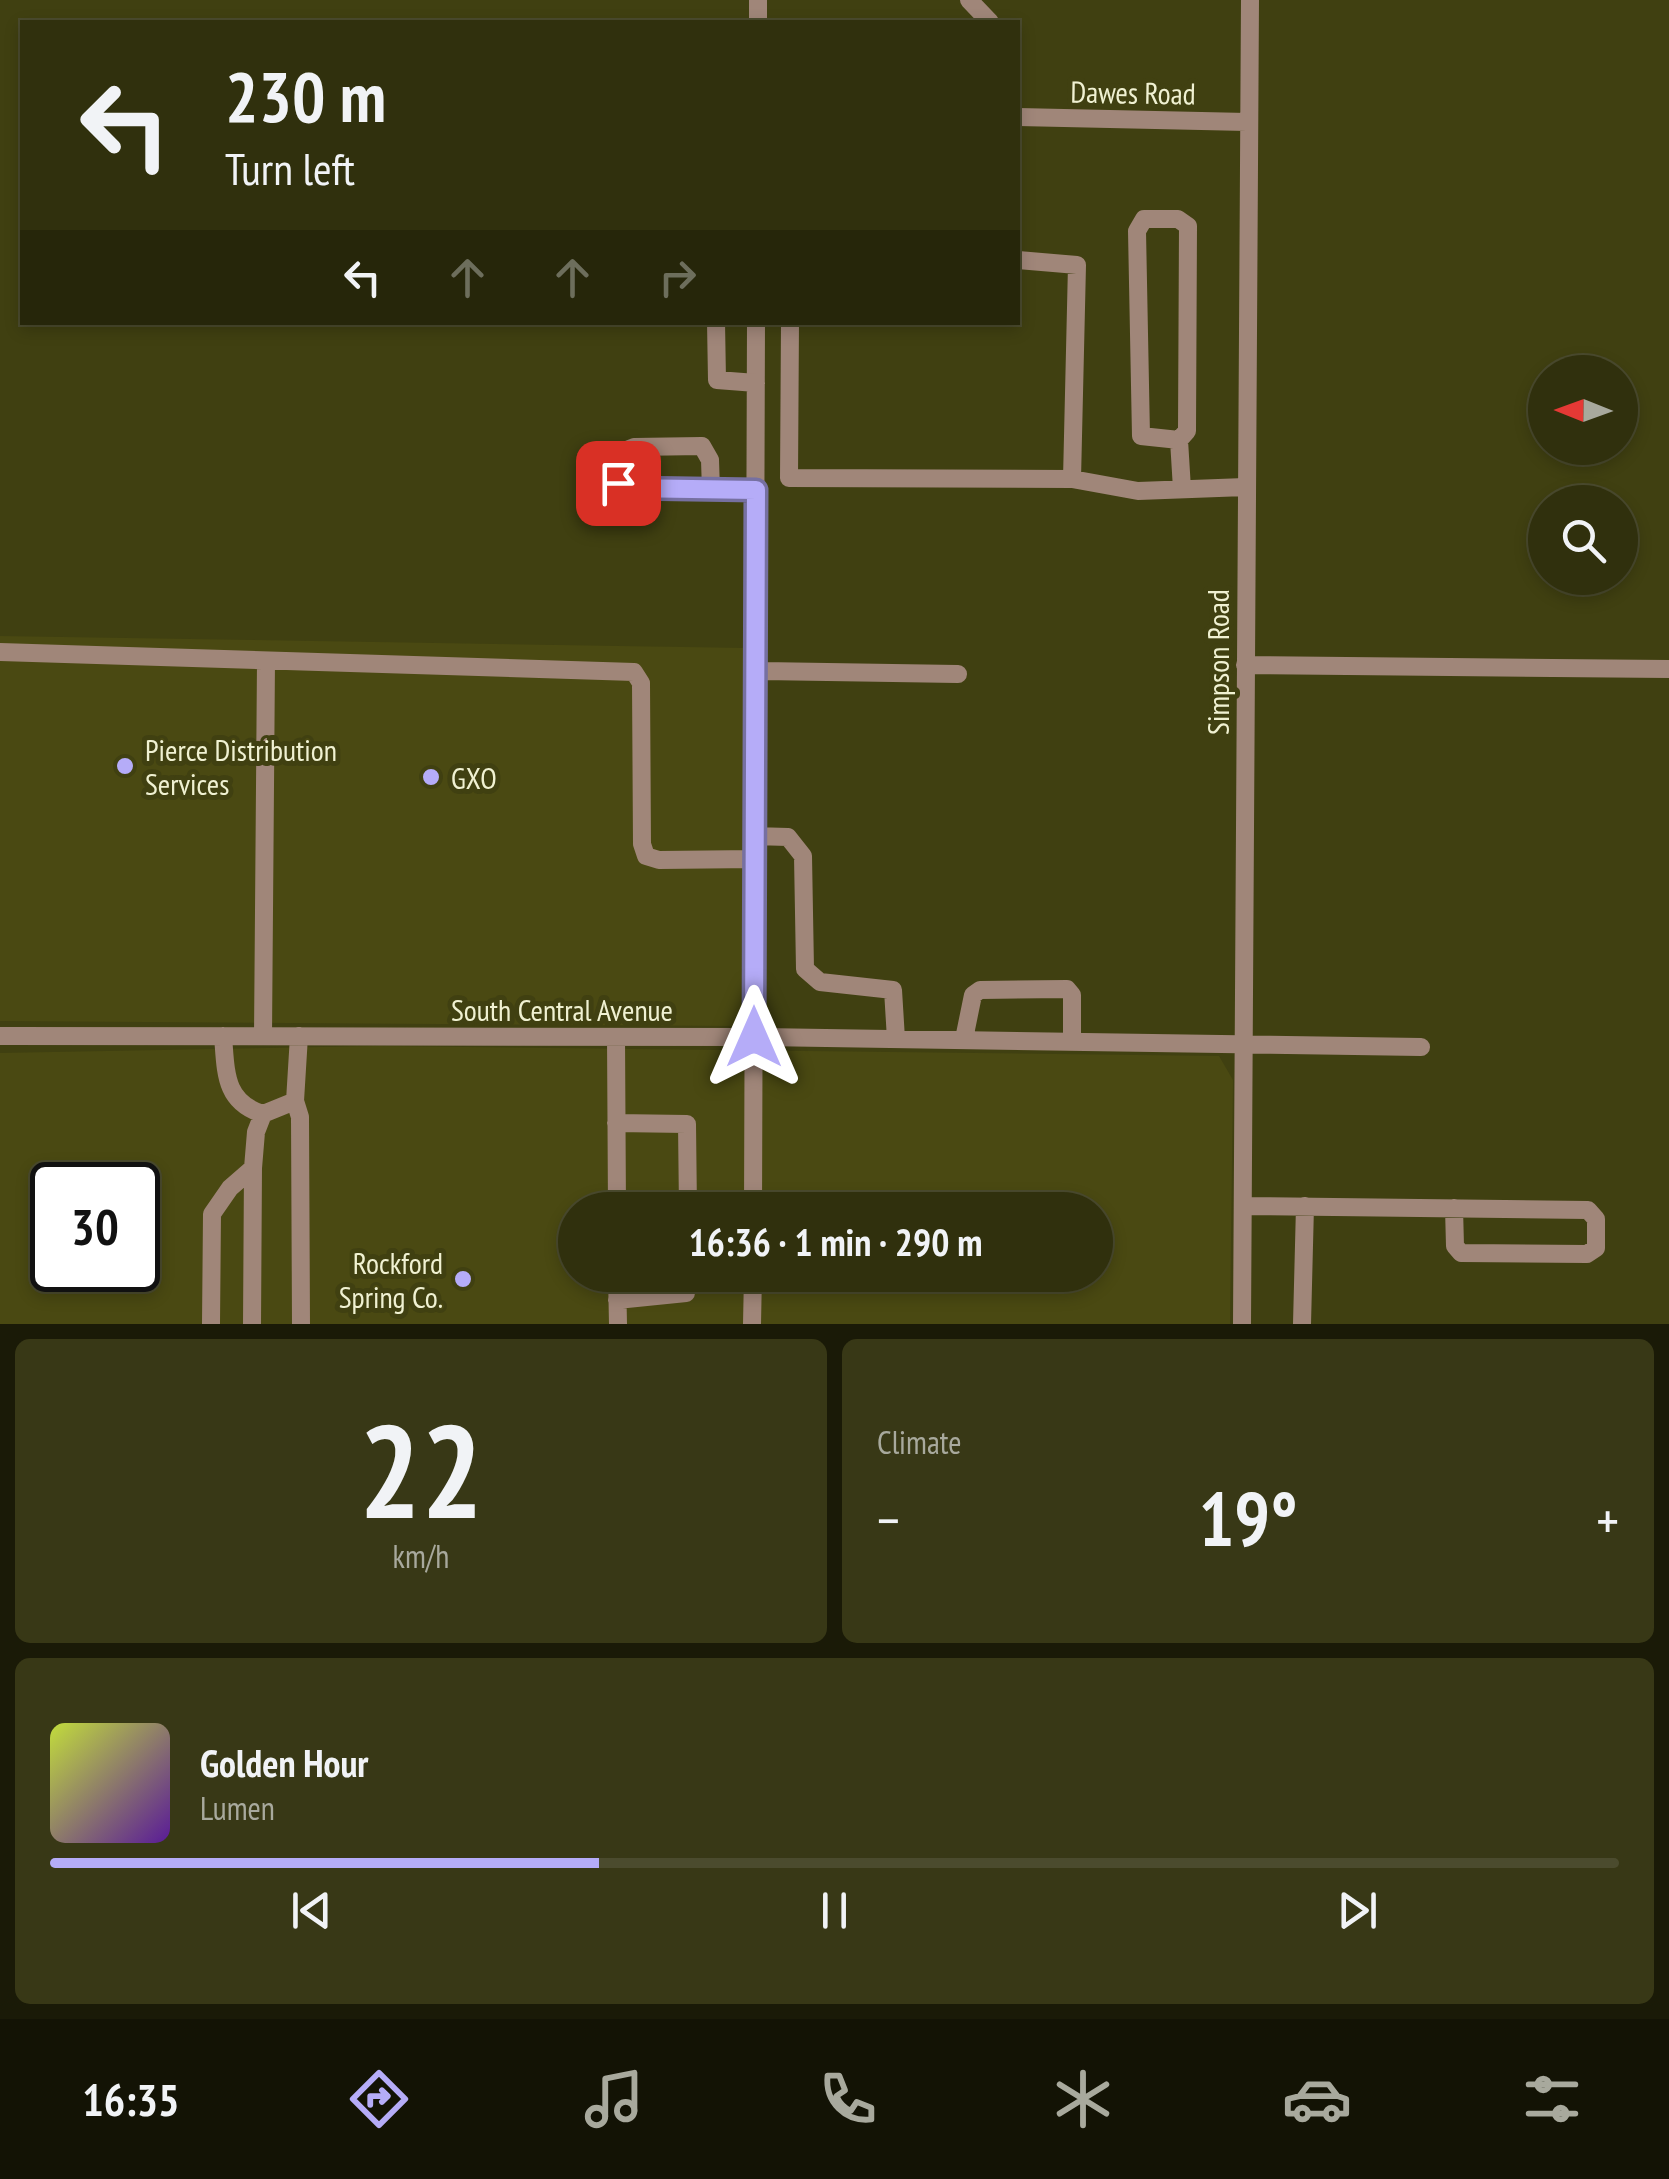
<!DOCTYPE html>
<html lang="en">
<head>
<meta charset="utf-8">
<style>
  :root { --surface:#30300d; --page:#383816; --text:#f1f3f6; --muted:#a8a99d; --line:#4b4b2e; --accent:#b5acf8 }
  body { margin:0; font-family:"PT Sans Narrow",sans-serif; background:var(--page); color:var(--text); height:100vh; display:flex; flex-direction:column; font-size:38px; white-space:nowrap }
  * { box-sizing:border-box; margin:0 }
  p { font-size:32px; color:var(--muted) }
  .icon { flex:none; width:55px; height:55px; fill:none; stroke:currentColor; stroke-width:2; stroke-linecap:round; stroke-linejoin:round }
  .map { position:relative; height:1324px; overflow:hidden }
  .drawer { display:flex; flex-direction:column; gap:15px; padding:15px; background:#1a1a07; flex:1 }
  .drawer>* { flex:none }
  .top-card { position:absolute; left:20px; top:20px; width:1000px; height:305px; border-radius:0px; box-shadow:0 5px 15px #0003,0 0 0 2px var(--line); background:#30300d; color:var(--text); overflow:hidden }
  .needle { width:65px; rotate:271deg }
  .buttons { position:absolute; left:1528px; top:355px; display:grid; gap:20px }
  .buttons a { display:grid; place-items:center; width:110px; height:110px; border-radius:50%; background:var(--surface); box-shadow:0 5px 15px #0003,0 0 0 2px var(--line); font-size:50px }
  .speed { position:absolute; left:30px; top:1162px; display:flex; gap:20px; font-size:50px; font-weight:700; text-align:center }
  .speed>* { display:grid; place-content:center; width:130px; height:130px; border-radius:50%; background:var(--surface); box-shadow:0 5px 15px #0003,0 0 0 2px var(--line); line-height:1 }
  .speed .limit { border:5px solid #111; border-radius:15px; background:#fff; color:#111 }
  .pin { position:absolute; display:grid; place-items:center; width:85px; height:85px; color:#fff; margin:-42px; border-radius:20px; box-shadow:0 5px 15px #0006 }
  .me { position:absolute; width:110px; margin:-55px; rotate:0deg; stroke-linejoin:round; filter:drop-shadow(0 0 8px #0008) }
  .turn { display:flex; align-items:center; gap:35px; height:210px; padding:0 40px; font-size:45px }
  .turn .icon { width:130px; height:130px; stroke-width:2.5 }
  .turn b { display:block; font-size:70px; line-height:85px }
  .lanes { display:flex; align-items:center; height:95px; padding:0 40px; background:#0003; justify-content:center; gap:50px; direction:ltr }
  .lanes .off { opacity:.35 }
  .big { font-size:75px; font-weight:700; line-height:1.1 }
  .drawer .widget { flex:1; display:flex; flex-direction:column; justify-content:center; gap:15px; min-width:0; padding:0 35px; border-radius:15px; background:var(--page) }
  .drawer .dial { align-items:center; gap:0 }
  .dial b { font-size:130px; line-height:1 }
  .song { display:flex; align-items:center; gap:30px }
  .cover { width:120px; height:120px; border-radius:15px; background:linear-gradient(135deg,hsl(70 70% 55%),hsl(270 70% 35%)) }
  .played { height:10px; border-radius:5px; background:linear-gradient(90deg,var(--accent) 35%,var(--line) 35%) }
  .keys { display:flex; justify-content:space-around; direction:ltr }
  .heat { display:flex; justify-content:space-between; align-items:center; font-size:55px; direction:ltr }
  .drawer .tiles { flex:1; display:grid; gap:15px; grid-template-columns:1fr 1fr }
  .widget:last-child { grid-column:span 2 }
  .trip { position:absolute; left:558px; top:1192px; width:555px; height:100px; border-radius:50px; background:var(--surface); box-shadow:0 5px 15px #0003,0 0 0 2px var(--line); font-weight:700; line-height:100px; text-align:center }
  .tabs { display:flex; height:160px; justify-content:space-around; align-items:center; background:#131305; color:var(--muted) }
  .tabs .icon { width:70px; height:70px }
  .tabs .active { color:var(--accent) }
  .tabs b { font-size:45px; color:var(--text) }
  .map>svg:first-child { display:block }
  .built { fill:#4a4912; fill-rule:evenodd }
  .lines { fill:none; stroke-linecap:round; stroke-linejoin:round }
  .minor { stroke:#a08679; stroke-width:18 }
  .route-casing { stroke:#7670a1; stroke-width:25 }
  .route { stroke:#b5acf8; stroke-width:18 }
  .poi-dot { fill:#b5acf8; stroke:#404011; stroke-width:4 }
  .labels { text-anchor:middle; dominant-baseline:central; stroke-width:10; stroke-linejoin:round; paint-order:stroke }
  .street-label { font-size:30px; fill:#f0f1d2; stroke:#404011 }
  .poi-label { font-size:30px; fill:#f0f1d2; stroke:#404011; text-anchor:start }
</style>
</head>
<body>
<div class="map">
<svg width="1669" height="1324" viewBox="0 0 1669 1324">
  <rect width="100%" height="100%" fill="#404011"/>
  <!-- built -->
  <path class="built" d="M 0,636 L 746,648 L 741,1010 L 736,1026 L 0,1021 Z
    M 377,1046 L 1219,1056 L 1233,1080 L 1230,1324 L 0,1324 L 0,1053 ZM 52,1185 L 138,1185 L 138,1270 L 52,1270 ZM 575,1210 L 1095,1210 L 1095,1275 L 575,1275 Z"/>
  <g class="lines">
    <!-- minor -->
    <path class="minor" d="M 969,0 L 990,22
      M 758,22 L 758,0
      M 1018,117 L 1247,122
      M 1018,260 L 1077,265 L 1072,479
      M 716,322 L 717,380 L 756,383
      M 790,322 L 789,478 L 1072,479 L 1138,491 L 1245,487
      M 1179,440 L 1187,431 L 1188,226 L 1178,219 L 1144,219 L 1137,231 L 1141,436 L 1179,440 L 1182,489
      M 711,490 L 710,460 L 702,446 L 634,447 L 614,455 L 613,475 L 627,488 L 756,491
      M 0,652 L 634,672 L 641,683 L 642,844 L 646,856 L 659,860 L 755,859
      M 1245,665 L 1669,669
      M 755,671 L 958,674
      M 754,836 L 788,837 L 803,856 L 805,969 L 820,982 L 893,990 L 896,1039
      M 0,1036 L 754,1037 L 1421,1047
      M 223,1036 C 226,1072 224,1102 263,1114 L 295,1101 L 299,1036
      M 263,1036 L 266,661
      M 616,1037 L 617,1210
      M 964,1039 L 973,995 L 980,990 L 1067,989 L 1072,995 L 1072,1041
      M 295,1101 L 300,1117 L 301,1324
      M 616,1123 L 687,1124 L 688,1210
      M 1243,1206 L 1588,1210 L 1596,1219 L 1596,1248 L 1587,1254 L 1461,1253 L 1455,1246 L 1454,1208
      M 753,1210 L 756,322
      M 617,1275 L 618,1324
      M 617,1300 L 686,1293 L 687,1275
      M 211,1324 L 212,1214 L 230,1188 L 253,1168 L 256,1132 L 263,1114
      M 252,1324 L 253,1168
      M 752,1324 L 753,1275
      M 1242,1324 L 1250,0
      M 1302,1324 L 1305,1206"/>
  </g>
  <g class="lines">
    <!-- route casing -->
    <g class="route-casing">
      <path id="route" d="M 618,483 L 627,488 L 756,490 L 754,1037"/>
    </g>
    <!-- route -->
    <use href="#route" class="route"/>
  </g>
  <!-- markers -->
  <g class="poi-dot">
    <circle cx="125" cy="766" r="10"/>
    <circle cx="431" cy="777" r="10"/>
    <circle cx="463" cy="1279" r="10"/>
  </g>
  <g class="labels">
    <!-- street labels -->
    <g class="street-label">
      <text transform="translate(1133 92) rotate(1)">Dawes Road</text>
      <text transform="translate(1217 662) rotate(-90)">Simpson Road</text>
      <text x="562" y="1009">South Central Avenue</text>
    </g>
    <!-- poi labels -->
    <g class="poi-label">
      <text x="145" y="749">Pierce Distribution<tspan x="145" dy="34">Services</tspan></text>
      <text x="451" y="777">GXO</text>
      <text x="443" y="1262" text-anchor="end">Rockford<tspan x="443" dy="34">Spring Co.</tspan></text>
    </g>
  </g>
</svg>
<div class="buttons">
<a><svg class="needle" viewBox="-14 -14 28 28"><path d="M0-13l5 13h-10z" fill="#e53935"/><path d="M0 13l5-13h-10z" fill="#a8a99d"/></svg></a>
<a><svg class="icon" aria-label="search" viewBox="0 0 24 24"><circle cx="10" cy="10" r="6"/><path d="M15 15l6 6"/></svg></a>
</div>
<div class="speed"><div class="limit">30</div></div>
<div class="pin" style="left:618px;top:483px;background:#d93025"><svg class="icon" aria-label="arrive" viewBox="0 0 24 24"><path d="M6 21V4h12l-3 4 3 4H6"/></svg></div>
<svg class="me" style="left:754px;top:1037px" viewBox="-20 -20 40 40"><path d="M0-17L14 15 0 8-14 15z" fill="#b5acf8" stroke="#fff" stroke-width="4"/></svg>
<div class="trip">16:36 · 1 min · 290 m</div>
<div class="top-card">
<div class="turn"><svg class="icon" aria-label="left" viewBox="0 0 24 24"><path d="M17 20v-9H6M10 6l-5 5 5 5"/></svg><div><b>230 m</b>Turn left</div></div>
<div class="lanes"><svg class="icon" aria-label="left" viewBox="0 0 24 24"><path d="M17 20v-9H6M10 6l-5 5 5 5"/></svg><svg class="icon off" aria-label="ahead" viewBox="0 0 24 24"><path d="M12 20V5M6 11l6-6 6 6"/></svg><svg class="icon off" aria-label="ahead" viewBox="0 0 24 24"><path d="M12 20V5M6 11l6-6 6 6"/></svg><svg class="icon off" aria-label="right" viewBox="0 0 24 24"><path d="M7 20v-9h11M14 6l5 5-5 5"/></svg></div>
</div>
</div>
<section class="drawer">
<div class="tiles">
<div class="widget dial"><b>22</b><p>km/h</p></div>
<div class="widget"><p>Climate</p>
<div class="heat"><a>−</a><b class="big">19°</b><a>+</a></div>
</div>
<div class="widget">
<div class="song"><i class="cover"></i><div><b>Golden Hour</b><p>Lumen</p></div></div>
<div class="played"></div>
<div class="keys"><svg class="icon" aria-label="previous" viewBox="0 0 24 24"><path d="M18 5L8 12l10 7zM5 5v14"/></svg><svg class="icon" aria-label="pause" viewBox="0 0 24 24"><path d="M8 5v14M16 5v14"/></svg><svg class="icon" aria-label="next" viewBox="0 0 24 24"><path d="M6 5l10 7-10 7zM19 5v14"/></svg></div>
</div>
</div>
</section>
<nav class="tabs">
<b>16:35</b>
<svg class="icon active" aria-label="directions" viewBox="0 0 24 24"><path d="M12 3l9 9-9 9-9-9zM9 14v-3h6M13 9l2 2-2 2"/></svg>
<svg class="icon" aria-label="music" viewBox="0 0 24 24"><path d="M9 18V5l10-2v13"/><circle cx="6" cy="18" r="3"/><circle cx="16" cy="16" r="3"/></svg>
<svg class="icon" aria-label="phone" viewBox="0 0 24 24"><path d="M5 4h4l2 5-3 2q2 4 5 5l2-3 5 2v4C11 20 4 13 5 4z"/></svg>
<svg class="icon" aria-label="climate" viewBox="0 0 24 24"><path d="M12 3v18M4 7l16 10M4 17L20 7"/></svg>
<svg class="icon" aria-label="car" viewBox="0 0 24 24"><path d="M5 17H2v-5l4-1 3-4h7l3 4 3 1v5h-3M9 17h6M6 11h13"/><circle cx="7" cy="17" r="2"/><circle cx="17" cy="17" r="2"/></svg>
<svg class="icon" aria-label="filters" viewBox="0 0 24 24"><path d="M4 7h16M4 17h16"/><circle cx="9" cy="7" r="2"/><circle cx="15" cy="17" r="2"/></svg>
</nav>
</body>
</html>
